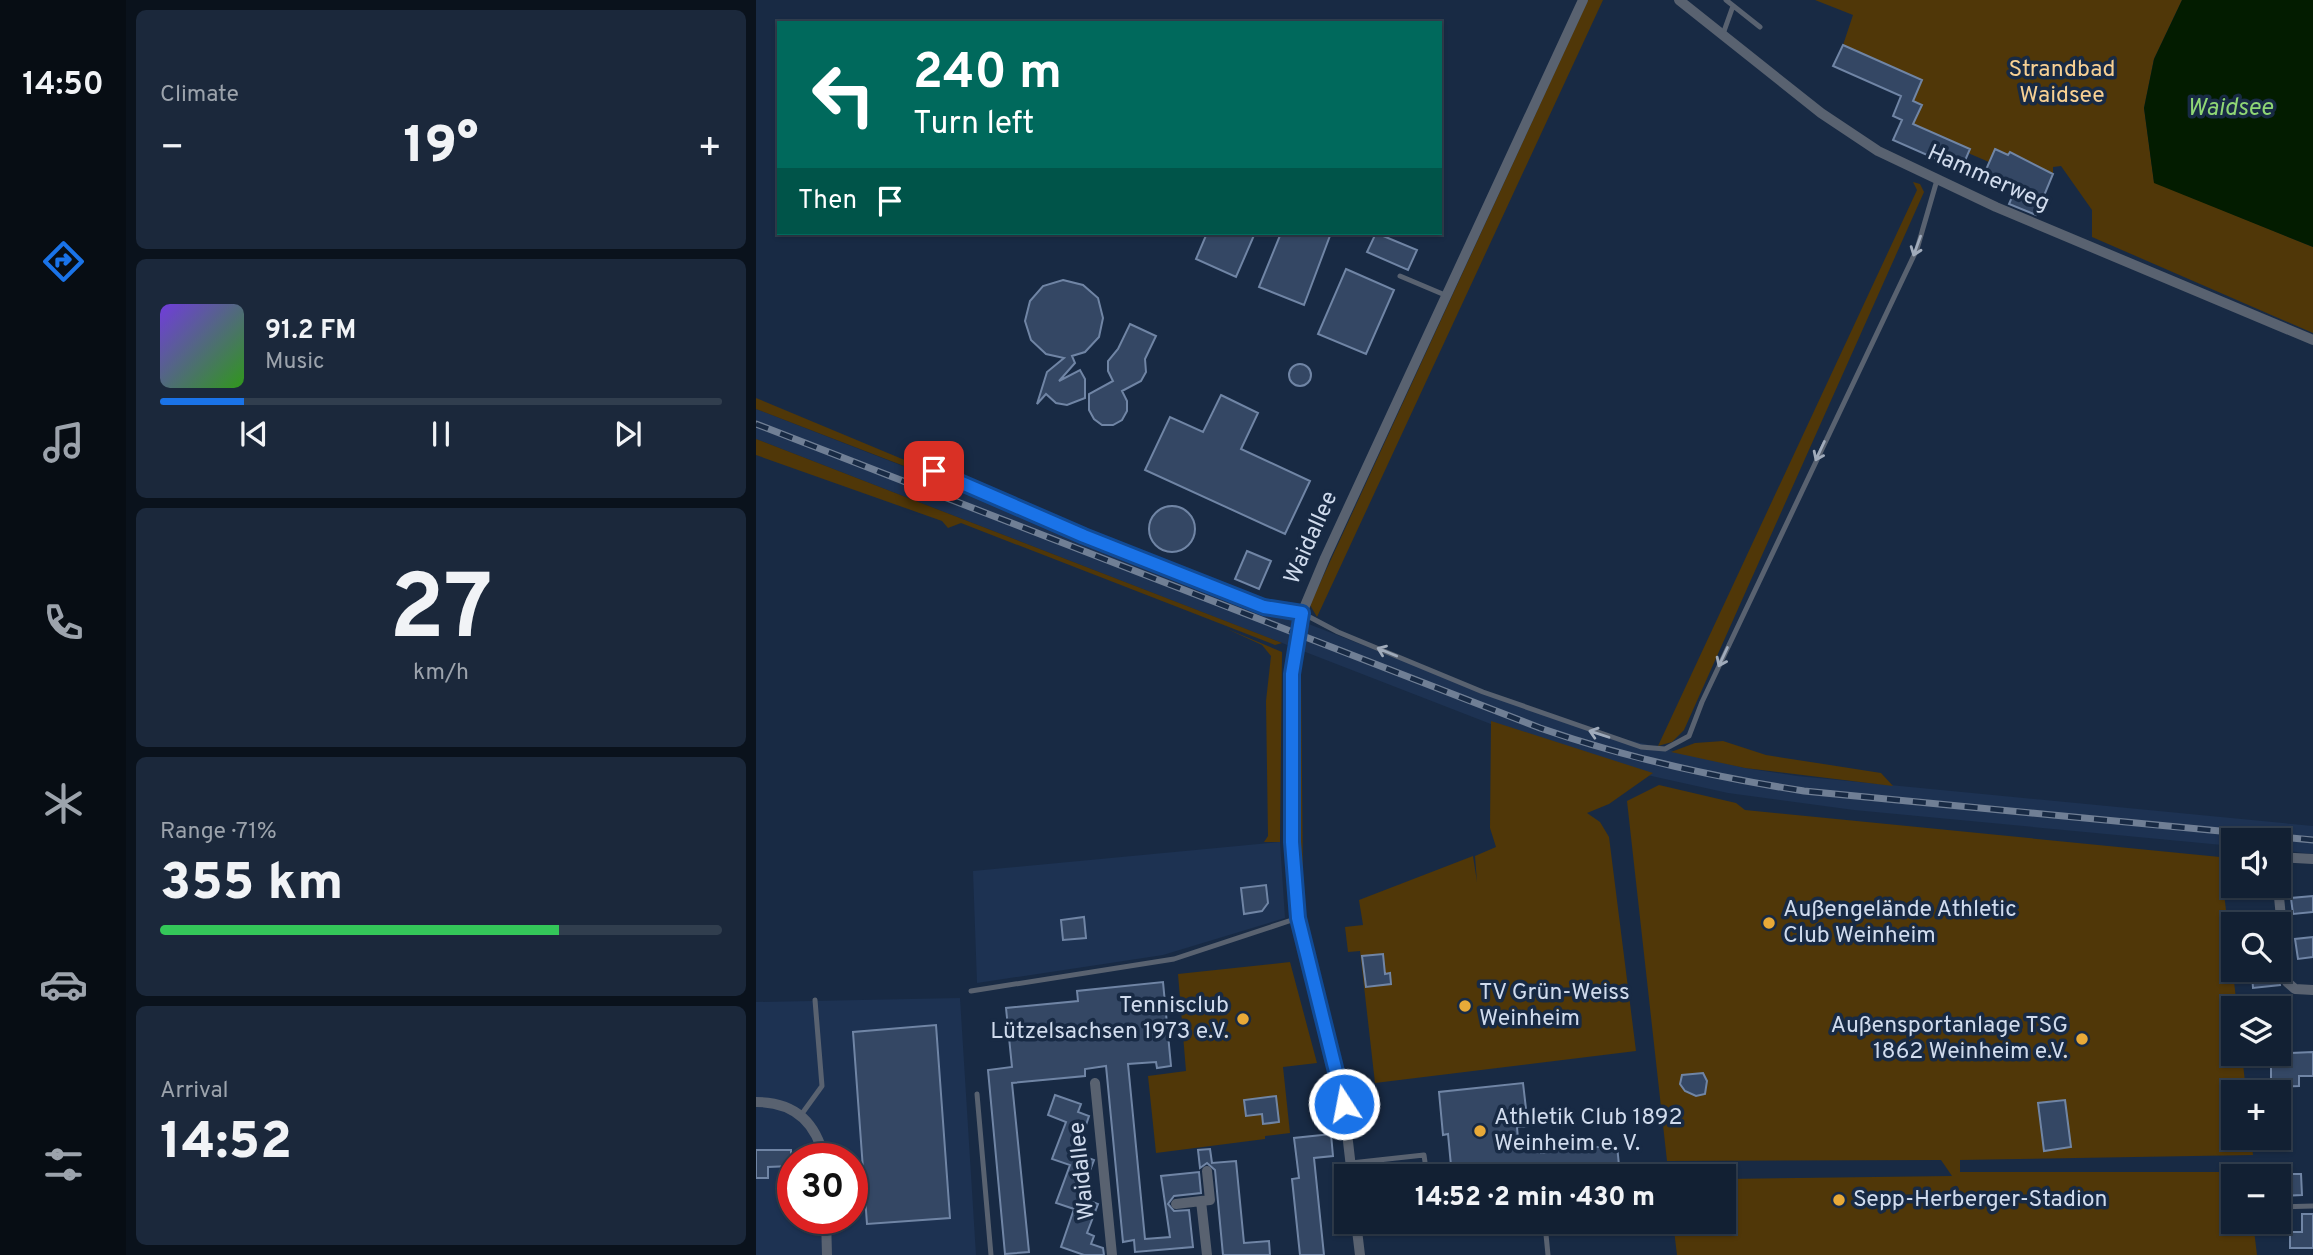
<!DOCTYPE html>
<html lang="en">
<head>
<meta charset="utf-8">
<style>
  :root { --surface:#122033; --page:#1b283b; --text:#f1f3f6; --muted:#9ca3ac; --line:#313e4e; --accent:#1a73e8 }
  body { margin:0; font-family:Overpass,sans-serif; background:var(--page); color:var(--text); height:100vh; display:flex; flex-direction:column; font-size:26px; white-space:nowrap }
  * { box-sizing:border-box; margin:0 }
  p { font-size:23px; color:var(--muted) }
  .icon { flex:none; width:38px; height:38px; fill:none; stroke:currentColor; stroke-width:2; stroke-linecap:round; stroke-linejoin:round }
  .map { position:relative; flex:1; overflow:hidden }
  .panel { display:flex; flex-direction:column; gap:10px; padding:10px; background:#0a121c; width:630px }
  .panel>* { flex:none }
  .guide { position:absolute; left:21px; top:21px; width:665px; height:214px; border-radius:0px; box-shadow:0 2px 5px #0004,0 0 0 2px var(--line); background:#00695c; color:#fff; overflow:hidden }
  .buttons { position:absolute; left:1465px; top:828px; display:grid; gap:14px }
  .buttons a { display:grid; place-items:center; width:70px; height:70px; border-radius:0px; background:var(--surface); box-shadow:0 2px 5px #0004,0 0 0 2px var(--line); font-size:35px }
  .speed { position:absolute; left:21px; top:1143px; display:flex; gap:14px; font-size:35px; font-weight:700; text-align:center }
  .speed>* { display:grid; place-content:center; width:91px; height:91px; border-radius:50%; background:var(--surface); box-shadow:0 2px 5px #0004,0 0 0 2px var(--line); line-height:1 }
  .speed .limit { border:10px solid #d22; background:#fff; color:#111 }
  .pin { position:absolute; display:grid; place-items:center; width:60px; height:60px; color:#fff; margin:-30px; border-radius:14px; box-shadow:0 4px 10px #0006 }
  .me { position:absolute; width:77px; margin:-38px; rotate:349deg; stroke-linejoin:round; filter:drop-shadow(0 0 5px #0008) }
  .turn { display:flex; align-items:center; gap:24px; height:147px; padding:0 21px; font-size:32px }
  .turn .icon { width:91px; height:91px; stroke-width:2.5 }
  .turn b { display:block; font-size:49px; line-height:60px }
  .then { display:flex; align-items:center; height:66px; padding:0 21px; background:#0003; gap:14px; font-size:26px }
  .big { font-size:52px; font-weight:800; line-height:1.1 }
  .panel .card { flex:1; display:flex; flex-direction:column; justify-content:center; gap:10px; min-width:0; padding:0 24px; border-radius:10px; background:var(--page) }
  .panel .dial { align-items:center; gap:0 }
  .dial b { font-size:91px; line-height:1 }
  .song { display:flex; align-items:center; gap:21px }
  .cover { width:84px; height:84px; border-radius:10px; background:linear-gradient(135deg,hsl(260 70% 55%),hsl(110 70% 35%)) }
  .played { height:7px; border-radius:4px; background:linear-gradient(90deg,var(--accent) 15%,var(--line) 15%) }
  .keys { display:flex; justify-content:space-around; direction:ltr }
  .heat { display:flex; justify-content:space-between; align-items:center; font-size:38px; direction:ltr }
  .charge { height:10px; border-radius:5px; background:linear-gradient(90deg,#34c759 71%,var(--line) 0) }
  .trip { position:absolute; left:578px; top:1164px; width:402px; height:70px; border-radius:0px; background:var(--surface); box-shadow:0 2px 5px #0004,0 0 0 2px var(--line); font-weight:800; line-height:70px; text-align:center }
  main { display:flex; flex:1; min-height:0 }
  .tabs { display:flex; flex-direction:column; width:126px; justify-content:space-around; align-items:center; background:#070d14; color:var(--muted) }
  .tabs .icon { width:49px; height:49px }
  .tabs .selected { color:var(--accent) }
  .tabs b { font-size:32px; color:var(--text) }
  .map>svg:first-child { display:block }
  .built { fill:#1d3252; fill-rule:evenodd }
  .green { fill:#503708 }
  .water { fill:#031c00 }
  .building { fill:#344764; stroke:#7085a5; stroke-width:2 }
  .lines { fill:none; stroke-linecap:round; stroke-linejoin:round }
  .lane { stroke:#596270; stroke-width:5 }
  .street { stroke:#596270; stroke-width:10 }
  .rail-casing { stroke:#707f95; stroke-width:7 }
  .rail { stroke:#182a44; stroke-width:4.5; stroke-dasharray:13; stroke-linecap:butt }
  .oneway { stroke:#a0abbb }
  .route-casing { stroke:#114b97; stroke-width:18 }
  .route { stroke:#1a73e8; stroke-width:12 }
  .poi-dot { fill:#e9aa38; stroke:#182a44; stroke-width:2.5 }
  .labels { text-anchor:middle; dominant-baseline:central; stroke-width:7; stroke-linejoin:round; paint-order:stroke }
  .park-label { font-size:23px; fill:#f7d093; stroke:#182a44 }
  .street-label { font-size:23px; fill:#d0dbed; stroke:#182a44 }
  .poi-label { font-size:23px; fill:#d0dbed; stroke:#182a44; text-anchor:start }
  .water-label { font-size:24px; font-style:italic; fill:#8fd675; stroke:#182a44 }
</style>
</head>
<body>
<main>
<nav class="tabs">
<b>14:50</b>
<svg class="icon selected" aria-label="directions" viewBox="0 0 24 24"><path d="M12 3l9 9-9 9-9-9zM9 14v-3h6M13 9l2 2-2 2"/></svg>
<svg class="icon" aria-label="music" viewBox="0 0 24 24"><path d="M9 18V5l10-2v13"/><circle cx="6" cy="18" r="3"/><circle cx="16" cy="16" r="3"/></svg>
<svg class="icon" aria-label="phone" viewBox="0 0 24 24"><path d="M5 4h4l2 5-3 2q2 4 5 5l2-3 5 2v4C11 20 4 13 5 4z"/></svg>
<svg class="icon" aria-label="climate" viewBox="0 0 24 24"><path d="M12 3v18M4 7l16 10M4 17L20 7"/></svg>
<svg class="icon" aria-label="car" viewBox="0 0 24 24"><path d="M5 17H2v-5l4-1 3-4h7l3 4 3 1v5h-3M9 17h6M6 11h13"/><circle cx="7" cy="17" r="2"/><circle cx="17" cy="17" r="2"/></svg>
<svg class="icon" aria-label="filters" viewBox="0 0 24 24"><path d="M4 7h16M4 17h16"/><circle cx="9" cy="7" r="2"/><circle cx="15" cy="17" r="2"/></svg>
</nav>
<section class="panel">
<div class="card"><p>Climate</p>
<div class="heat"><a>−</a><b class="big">19°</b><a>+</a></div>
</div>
<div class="card">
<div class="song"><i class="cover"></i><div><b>91.2 FM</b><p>Music</p></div></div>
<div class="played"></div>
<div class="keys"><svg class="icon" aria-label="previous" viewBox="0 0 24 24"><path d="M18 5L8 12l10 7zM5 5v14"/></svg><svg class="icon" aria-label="pause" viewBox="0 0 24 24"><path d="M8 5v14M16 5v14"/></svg><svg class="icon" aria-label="next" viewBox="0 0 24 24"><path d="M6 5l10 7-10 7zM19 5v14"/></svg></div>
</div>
<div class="card dial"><b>27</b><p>km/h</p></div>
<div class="card"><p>Range · 71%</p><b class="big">355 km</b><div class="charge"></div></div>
<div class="card"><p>Arrival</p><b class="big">14:52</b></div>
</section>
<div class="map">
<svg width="1557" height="1255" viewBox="0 0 1557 1255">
  <rect width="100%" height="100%" fill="#182a44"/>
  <!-- built -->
  <path class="built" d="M 0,409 L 779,712 L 843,733 L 989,768 L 1041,776 L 1557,826 L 1557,854 L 1523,850 L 1522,840 L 1477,840 L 1477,846 L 1098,810 L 972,793 L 891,775 L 758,733 L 0,439 Z
    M 524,842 L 529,918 L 407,955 L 221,983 L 217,871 Z
    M 204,998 L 220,1255 L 0,1255 L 0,1002 ZM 37,1158 L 96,1158 L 96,1218 L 37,1218 Z"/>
  <!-- green -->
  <path class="green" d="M 832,0 L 847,0 L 561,617 L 554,605 Z
    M 1059,0 L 1426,0 L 1398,59 L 1388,108 L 1398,182 L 1557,247 L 1557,333 L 1336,237 L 1336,210 L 1305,166 L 1297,167 L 1297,174 L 1254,152 L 1252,155 L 1239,149 L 1233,162 L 1212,153 L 1214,149 L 1157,124 L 1165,105 L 1157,101 L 1166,80 L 1087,45 L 1097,15 Z
    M 1157,182 L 1164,184 L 1168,192 L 928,730 L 916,742 L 902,746 L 1161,190 Z
    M 0,398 L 163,466 L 161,471 L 0,409 Z
    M 0,439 L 526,643 L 519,645 L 205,523 L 192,528 L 186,521 L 0,455 Z
    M 469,628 L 526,652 L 524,842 L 508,842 L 512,836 L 510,701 L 515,656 L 506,645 Z
    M 545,667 L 547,887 L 545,890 L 542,668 Z
    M 735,721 L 897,773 L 853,804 L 831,813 L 844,822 L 853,837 L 880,1051 L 619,1083 L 604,951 L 592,952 L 589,927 L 607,925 L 603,900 L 717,856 L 721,882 L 719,856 L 740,847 L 734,828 Z
    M 967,741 L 1010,755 L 1125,773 L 1137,786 L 989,768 L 915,752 L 939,743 Z
    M 903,785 L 980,803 L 989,810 L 1464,857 L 1481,1008 L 1477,1008 L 1477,1054 L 1486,1054 L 1490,1092 L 1477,1092 L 1477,1138 L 1495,1138 L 1497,1155 L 1204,1160 L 1204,1172 L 1492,1172 L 1492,1176 L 1477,1176 L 1477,1222 L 1497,1222 L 1501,1255 L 921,1255 L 917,1222 L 968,1222 L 968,1179 L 1196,1176 L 1185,1160 L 911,1161 L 871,801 Z
    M 534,962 L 561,1063 L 527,1067 L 534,1133 L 509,1136 L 509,1139 L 400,1153 L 392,1076 L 430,1071 L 422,974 Z"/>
  <!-- water -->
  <path class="water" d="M 1426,0 L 1557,0 L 1557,247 L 1398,183 L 1388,108 L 1398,59 Z"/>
  <!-- building -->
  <path class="building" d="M 1087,45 L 1166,80 L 1157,101 L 1166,105 L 1157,124 L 1214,149 L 1205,170 L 1137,140 L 1146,120 L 1137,116 L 1145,96 L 1077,66 Z
    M 1239,149 L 1252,155 L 1254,152 L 1297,174 L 1280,215 L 1253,204 L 1261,186 L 1229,172 Z
    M 451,233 L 499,233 L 480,277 L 440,259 Z
    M 525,233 L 575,233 L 548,305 L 503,287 Z
    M 620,233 L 661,250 L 652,270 L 611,252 Z
    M 590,269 L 638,290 L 610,354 L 562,334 Z
    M 307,280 L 327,285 L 342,298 L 347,318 L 343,337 L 329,352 L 316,356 L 319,363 L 303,381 L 324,370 L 329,379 L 329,398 L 311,405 L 300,403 L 290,394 L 281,404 L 291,372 L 308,358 L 290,354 L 275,340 L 269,321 L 274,301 L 287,286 Z
    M 374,324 L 400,336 L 389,359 L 390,372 L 385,381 L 366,391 L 371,401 L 371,411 L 366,420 L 357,425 L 346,425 L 338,419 L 333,410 L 333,394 L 357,381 L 352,371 L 352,361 L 362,349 Z
    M533 375a11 11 0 1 1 22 0a11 11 0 1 1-22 0Z
    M 465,395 L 502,413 L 485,449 L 554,481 L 529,534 L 389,470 L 414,417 L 447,432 Z
    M393 529a23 23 0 1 1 46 0a23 23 0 1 1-46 0Z
    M 491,551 L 515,561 L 503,589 L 479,579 Z
    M 510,885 L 512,903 L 506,911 L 488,914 L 485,888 Z
    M 1557,896 L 1557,912 L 1537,914 L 1535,898 Z
    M 328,917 L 330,938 L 307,940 L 305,920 Z
    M 1557,937 L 1557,957 L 1542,959 L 1539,939 Z
    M 627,954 L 629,974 L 634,973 L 635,984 L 610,987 L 606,956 Z
    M 1522,972 L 1524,985 L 1497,988 L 1496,975 Z
    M 407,982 L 415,1066 L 401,1068 L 400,1062 L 372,1064 L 389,1239 L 414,1237 L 405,1176 L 443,1172 L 445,1193 L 418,1196 L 412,1204 L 418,1211 L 433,1210 L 437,1247 L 379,1252 L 378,1240 L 367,1242 L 350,1066 L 329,1069 L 329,1076 L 256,1083 L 273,1252 L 249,1254 L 232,1070 L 256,1067 L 250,1008 L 322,1001 L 321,991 Z
    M 180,1025 L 194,1218 L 111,1224 L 97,1032 Z
    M 1557,1052 L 1557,1076 L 1543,1076 L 1543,1086 L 1515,1087 L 1515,1063 L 1535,1063 L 1535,1053 Z
    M 947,1073 L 951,1081 L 949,1094 L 940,1096 L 929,1091 L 924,1084 L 926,1075 Z
    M 767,1083 L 772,1126 L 761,1127 L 763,1151 L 785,1148 L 785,1153 L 861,1145 L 864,1176 L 696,1176 L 692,1134 L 687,1135 L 683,1092 Z
    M 299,1095 L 325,1104 L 322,1112 L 333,1116 L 323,1146 L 330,1148 L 327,1156 L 338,1160 L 327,1189 L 334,1192 L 331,1200 L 342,1204 L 331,1233 L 338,1236 L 335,1244 L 347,1248 L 348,1255 L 328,1255 L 305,1247 L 318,1209 L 300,1203 L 314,1165 L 296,1159 L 310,1122 L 292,1115 Z
    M 520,1096 L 523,1122 L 507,1124 L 506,1114 L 490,1116 L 488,1100 Z
    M 1309,1100 L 1315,1147 L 1288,1151 L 1282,1103 Z
    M 575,1134 L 577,1156 L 558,1158 L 568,1255 L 544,1255 L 536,1179 L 543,1178 L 538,1138 Z
    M 454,1149 L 456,1163 L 480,1161 L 488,1243 L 513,1241 L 514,1255 L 467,1255 L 459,1170 L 451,1163 L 444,1168 L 442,1150 Z
    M 0,1150 L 35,1150 L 35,1166 L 12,1167 L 12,1178 L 0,1178 Z
    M 1527,1174 L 1545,1174 L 1546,1195 L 1527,1196 Z
    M 1546,1214 L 1557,1214 L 1557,1248 L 1534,1248 L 1534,1232 L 1546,1232 Z"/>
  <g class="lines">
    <!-- lane -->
    <path class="lane" d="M 970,0 L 1004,27
      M 967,34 L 977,6
      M 644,276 L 689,295
      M 178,471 L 328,536 L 508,607 L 546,613 L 582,632 L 727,692 L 885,747 L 909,749 L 933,736 L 946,702 L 1161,249 L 1181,180
      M 215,991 L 418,959 L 542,918
      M 221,1094 L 235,1255
      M 45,1115 L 66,1086 L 59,1000
      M 595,1163 L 668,1155 L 671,1176
      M 1522,1207 L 1557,1206
      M 676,1222 L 677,1229 L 683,1233 L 789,1224 L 792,1255"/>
    <!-- street -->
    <path class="street" d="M 923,0 L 1065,113 L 1122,151 L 1240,207 L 1557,340
      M 1522,857 L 1557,859
      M 1522,886 L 1531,982 L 1539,989 L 1557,990
      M 339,1083 L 356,1255
      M 0,1102 C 38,1102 60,1122 68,1158
      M 596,1176 L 586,1090 L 542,918 L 536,842 L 538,648 L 546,613 L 569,558 L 827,0
      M 420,1204 L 445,1201
      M 70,1218 L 71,1255
      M 600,1222 L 604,1255
      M 451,1255 L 445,1201 L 454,1200 L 451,1171"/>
    <!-- rail casing -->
    <g class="rail-casing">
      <path id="rail" d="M 0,424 L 784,728 C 870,758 958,777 1048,791 L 1557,840"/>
    </g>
    <!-- rail -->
    <use href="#rail" class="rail"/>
  </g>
  <!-- one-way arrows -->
  <defs><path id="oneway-shaft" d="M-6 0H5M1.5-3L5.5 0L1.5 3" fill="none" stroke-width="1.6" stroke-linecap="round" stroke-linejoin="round" transform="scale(1.75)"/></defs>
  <g class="oneway">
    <use href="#oneway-shaft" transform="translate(1161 246) rotate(110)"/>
    <use href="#oneway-shaft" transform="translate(1064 451) rotate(115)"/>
    <use href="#oneway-shaft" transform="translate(631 652) rotate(-158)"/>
    <use href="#oneway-shaft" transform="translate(967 657) rotate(115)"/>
    <use href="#oneway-shaft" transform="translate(843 734) rotate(-162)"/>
  </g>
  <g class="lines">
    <!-- route casing -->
    <g class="route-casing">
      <path id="route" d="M 178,471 L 328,536 L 508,607 L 546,613 L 536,674 L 536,842 L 542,918 L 588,1104"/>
    </g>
    <!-- route -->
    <use href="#route" class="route"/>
  </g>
  <!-- markers -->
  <g class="poi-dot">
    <circle cx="1013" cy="923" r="7"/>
    <circle cx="709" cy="1006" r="7"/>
    <circle cx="487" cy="1019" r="7"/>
    <circle cx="1326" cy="1039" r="7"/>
    <circle cx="724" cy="1131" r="7"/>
    <circle cx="1083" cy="1200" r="7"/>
  </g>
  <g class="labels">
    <!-- park labels -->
    <g class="park-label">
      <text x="1306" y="70">Strandbad<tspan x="1306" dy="26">Waidsee</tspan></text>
    </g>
    <!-- street labels -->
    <g class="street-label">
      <text transform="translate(1232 179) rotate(24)">Hammerweg</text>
      <text transform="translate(556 538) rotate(-66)">Waidallee</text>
      <text transform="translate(327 1171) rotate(-96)">Waidallee</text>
    </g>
    <!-- poi labels -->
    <g class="poi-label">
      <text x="1027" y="910">Außengelände Athletic<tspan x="1027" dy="26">Club Weinheim</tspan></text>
      <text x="723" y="993">TV Grün-Weiss<tspan x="723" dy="26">Weinheim</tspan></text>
      <text x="473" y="1006" text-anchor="end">Tennisclub<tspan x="473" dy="26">Lützelsachsen 1973 e.V.</tspan></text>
      <text x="1312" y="1026" text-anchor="end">Außensportanlage TSG<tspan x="1312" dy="26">1862 Weinheim e.V.</tspan></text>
      <text x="738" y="1118">Athletik Club 1892<tspan x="738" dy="26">Weinheim e. V.</tspan></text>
      <text x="1097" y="1200">Sepp-Herberger-Stadion</text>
    </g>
    <!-- water labels -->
    <g class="water-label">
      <text x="1474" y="109">Waidsee</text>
    </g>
  </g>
</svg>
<div class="buttons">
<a><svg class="icon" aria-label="sound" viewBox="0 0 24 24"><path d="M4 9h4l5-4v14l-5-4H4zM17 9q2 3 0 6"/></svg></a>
<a><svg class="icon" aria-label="search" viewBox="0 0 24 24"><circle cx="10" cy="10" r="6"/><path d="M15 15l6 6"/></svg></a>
<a><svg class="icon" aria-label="layers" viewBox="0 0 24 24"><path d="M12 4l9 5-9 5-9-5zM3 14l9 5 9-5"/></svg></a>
<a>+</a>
<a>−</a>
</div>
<div class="speed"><div class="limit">30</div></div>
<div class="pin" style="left:178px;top:471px;background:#d93025"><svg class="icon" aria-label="arrive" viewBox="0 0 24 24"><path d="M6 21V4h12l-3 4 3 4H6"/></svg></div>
<svg class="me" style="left:588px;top:1104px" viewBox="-20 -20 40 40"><circle r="17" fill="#1a73e8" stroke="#fff" stroke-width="3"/><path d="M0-11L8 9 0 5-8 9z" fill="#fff"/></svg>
<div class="trip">14:52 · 2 min · 430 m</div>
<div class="guide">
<div class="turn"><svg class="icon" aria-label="left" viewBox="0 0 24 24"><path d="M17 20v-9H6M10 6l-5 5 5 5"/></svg><div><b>240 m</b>Turn left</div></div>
<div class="then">Then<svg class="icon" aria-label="arrive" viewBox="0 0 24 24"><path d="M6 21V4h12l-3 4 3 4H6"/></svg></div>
</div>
</div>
</main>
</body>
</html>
